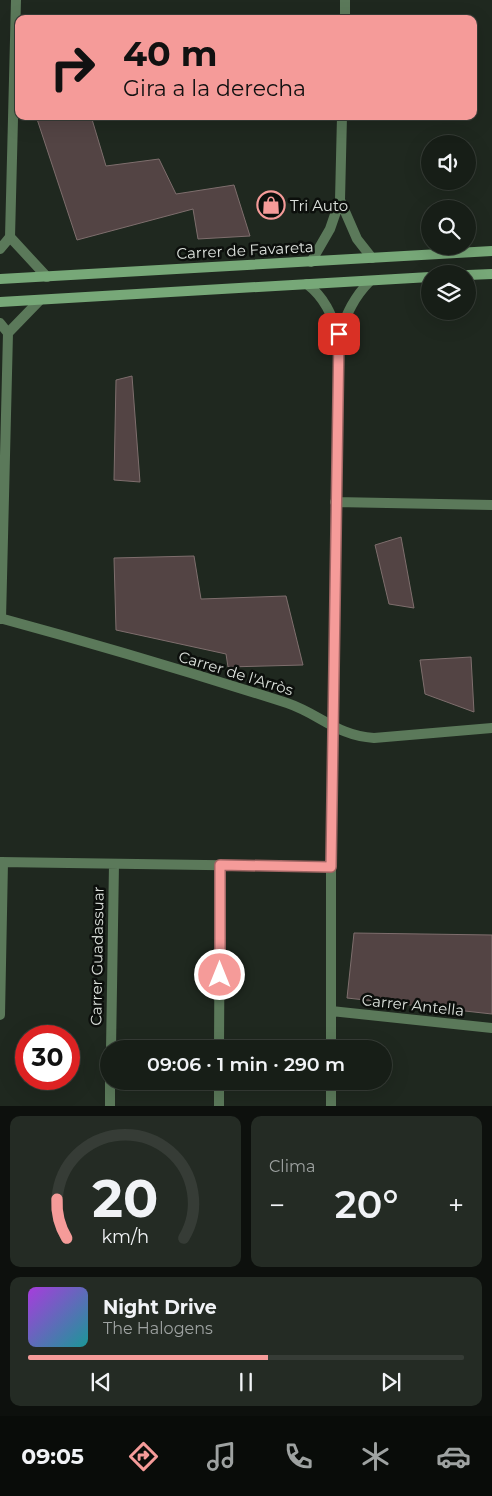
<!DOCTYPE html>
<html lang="es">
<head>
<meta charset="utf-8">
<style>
  :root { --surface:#171e17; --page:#242b24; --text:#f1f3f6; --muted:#9ea2a1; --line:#363c36; --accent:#f59b99 }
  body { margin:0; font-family:Montserrat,sans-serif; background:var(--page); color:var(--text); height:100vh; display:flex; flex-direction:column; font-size:19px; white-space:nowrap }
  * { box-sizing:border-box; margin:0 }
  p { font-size:16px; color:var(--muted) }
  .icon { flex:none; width:28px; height:28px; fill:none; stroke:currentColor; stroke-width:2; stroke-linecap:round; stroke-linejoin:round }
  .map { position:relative; height:1106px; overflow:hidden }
  .sheet { display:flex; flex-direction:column; gap:10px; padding:10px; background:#0d100d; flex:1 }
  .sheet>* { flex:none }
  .banner { position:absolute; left:15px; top:15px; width:462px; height:105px; border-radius:10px; box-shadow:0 5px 20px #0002,0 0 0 1px var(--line); background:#f59b99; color:#111; overflow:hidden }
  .controls { position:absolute; left:421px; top:135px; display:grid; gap:10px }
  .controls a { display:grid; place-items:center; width:55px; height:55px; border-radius:50%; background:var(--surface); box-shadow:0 5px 20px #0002,0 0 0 1px var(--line); font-size:25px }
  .speed { position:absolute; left:15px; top:1025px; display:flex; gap:10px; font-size:25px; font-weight:700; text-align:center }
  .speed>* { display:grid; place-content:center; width:65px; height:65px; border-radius:50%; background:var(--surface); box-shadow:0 5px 20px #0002,0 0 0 1px var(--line); line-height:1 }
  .speed .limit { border:8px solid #d22; background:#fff; color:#111 }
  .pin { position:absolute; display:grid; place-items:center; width:42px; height:42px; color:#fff; margin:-21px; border-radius:10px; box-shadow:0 2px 8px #0006 }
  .me { position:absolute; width:55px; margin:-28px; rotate:0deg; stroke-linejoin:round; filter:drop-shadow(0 0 4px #0008) }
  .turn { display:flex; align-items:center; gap:18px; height:105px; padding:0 25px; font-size:22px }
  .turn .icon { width:65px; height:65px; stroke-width:2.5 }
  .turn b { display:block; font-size:35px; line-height:42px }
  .big { font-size:38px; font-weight:600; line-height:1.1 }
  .sheet .card { flex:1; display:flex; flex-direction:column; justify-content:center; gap:8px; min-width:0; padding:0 18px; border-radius:10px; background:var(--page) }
  .sheet .dial { align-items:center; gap:0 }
  .dial svg { height:130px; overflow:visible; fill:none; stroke:var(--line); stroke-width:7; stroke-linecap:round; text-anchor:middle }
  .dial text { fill:var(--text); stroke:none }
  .song { display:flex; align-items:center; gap:15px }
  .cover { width:60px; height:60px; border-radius:8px; background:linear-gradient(135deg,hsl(280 70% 55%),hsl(180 70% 35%)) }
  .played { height:5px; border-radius:2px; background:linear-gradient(90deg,var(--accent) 55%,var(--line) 55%) }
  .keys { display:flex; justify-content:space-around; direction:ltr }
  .heat { display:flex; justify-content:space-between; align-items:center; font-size:28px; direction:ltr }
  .sheet .tiles { flex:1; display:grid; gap:10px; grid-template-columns:1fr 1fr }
  .card:last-child { grid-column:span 2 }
  .trip { position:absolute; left:100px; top:1040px; width:292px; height:50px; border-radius:25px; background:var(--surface); box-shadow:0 5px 20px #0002,0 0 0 1px var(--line); font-weight:600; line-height:50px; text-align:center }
  .menu { display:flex; height:80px; justify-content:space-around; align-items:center; background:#090c09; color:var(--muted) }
  .menu .icon { width:35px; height:35px }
  .menu .active { color:var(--accent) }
  .menu b { font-size:22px; color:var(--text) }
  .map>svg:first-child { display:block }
  .building { fill:#534444; stroke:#7e6e6d }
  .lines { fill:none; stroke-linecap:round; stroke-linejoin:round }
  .street { stroke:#5b795a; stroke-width:10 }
  .secondary { stroke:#77a878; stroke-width:10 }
  .route-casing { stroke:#9f6563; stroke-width:12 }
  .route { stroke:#f59b99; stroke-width:9 }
  .labels { text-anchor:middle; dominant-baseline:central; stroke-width:5; stroke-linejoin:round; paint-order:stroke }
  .poi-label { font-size:15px; fill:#dce1dc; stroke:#0c0f0c; text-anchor:start }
  .street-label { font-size:15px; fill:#dce1dc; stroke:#0c0f0c }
</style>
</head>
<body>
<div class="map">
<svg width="492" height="1106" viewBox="0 0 492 1106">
  <rect width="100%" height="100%" fill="#1f281f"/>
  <!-- building -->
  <path class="building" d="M 36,116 L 91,116 L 106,166 L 159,159 L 176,194 L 234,185 L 250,236 L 198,239 L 193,209 L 77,240 Z
    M 132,376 L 140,482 L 114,480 L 116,380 Z
    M 401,537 L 414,608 L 389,604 L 375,545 Z
    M 194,556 L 201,599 L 286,596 L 303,665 L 228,667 L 226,654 L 116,630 L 114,558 Z
    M 471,657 L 474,712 L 425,694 L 420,660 Z
    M 354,933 L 492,935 L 492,1014 L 347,998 Z"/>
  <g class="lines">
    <!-- street -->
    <path class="street" d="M 345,19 L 345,0
      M 340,200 L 342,116
      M 10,237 L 16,0
      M 0,249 L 10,237 L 47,277
      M 311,262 L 330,229 L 340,200 L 357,239 L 372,258
      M 307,284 C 325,298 331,314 339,335 C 347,313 354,297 370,281
      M 0,323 L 8,333 L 40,300
      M 335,502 L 492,505
      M 0,618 C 96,644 193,673 287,703 C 320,714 337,736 374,738 L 492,728
      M 1,619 L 8,333
      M 0,862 L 331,867
      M 331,1011 L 492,1028
      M 0,1015 L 3,862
      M 111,1049 L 114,864
      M 219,1049 L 220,865
      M 331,1049 L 331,867 L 339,335
      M 110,1106 L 110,1081
      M 219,1106 L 219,1081
      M 331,1106 L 331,1081"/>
    <!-- secondary -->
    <path class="secondary" d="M 468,275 L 492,274
      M 0,279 L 492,251
      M 0,302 L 430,277"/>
  </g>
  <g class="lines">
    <!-- route casing -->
    <g class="route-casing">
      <path id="route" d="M 220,975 L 220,865 L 331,867 L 339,334"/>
    </g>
    <!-- route -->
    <use href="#route" class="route"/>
  </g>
  <!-- icons -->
  <defs>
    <g id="shop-ring" transform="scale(1.4375)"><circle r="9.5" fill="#0c0f0c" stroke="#f59b99" stroke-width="1.5"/><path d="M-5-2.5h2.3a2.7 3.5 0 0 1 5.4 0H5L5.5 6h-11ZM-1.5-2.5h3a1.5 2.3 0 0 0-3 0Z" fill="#f59b99"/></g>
  </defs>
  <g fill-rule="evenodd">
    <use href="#shop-ring" x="271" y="205"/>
  </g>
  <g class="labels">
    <!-- poi labels -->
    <g class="poi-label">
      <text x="290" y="205">Tri Auto</text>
    </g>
    <!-- street labels -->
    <g class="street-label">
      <text transform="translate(245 250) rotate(-3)">Carrer de Favareta</text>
      <text transform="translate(236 673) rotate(17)">Carrer de l'Arròs</text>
      <text transform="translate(97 956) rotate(-89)">Carrer Guadassuar</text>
      <text transform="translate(413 1005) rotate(6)">Carrer Antella</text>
    </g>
  </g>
</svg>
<div class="controls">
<a><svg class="icon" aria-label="sound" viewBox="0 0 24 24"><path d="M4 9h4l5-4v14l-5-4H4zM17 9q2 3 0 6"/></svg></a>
<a><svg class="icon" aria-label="search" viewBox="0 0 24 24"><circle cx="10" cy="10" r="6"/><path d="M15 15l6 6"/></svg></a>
<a><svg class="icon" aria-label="layers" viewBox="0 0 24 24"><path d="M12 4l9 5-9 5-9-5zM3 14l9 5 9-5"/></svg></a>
</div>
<div class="speed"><div class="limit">30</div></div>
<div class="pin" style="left:339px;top:334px;background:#d93025"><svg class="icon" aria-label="arrive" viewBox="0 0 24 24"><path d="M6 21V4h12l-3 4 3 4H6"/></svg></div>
<svg class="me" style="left:220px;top:975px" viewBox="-20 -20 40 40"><circle r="17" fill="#f59b99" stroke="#fff" stroke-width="3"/><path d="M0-11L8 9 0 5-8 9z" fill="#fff"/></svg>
<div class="trip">09:06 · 1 min · 290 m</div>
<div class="banner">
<div class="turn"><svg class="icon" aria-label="right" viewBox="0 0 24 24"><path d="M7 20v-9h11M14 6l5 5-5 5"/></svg><div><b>40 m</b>Gira a la derecha</div></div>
</div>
</div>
<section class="sheet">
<div class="tiles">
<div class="card dial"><svg viewBox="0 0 100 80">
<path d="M14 69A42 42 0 1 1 86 69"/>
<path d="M14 69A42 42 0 0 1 8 45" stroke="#f59b99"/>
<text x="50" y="56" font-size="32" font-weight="700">20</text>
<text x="50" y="72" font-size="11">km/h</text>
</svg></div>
<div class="card"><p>Clima</p>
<div class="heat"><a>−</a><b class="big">20°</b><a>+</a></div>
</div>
<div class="card">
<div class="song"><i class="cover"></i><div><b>Night Drive</b><p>The Halogens</p></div></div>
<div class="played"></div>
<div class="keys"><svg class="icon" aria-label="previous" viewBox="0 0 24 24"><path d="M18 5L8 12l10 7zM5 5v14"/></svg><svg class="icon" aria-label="pause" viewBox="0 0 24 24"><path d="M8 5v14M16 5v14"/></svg><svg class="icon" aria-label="next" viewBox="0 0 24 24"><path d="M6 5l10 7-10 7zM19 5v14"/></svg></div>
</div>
</div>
</section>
<nav class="menu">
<b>09:05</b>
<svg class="icon active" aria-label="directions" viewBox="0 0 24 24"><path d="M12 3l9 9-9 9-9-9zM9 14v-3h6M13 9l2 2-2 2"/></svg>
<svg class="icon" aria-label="music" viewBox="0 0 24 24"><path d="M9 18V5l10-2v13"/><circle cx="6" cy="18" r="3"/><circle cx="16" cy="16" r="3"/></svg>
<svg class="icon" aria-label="phone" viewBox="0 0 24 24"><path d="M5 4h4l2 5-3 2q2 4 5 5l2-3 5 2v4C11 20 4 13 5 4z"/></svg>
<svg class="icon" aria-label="climate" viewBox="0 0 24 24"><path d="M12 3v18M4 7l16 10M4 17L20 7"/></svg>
<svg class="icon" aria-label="car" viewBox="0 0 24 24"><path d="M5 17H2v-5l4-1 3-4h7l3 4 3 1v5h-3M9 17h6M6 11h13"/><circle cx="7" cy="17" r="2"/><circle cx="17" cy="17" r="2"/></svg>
</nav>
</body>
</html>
